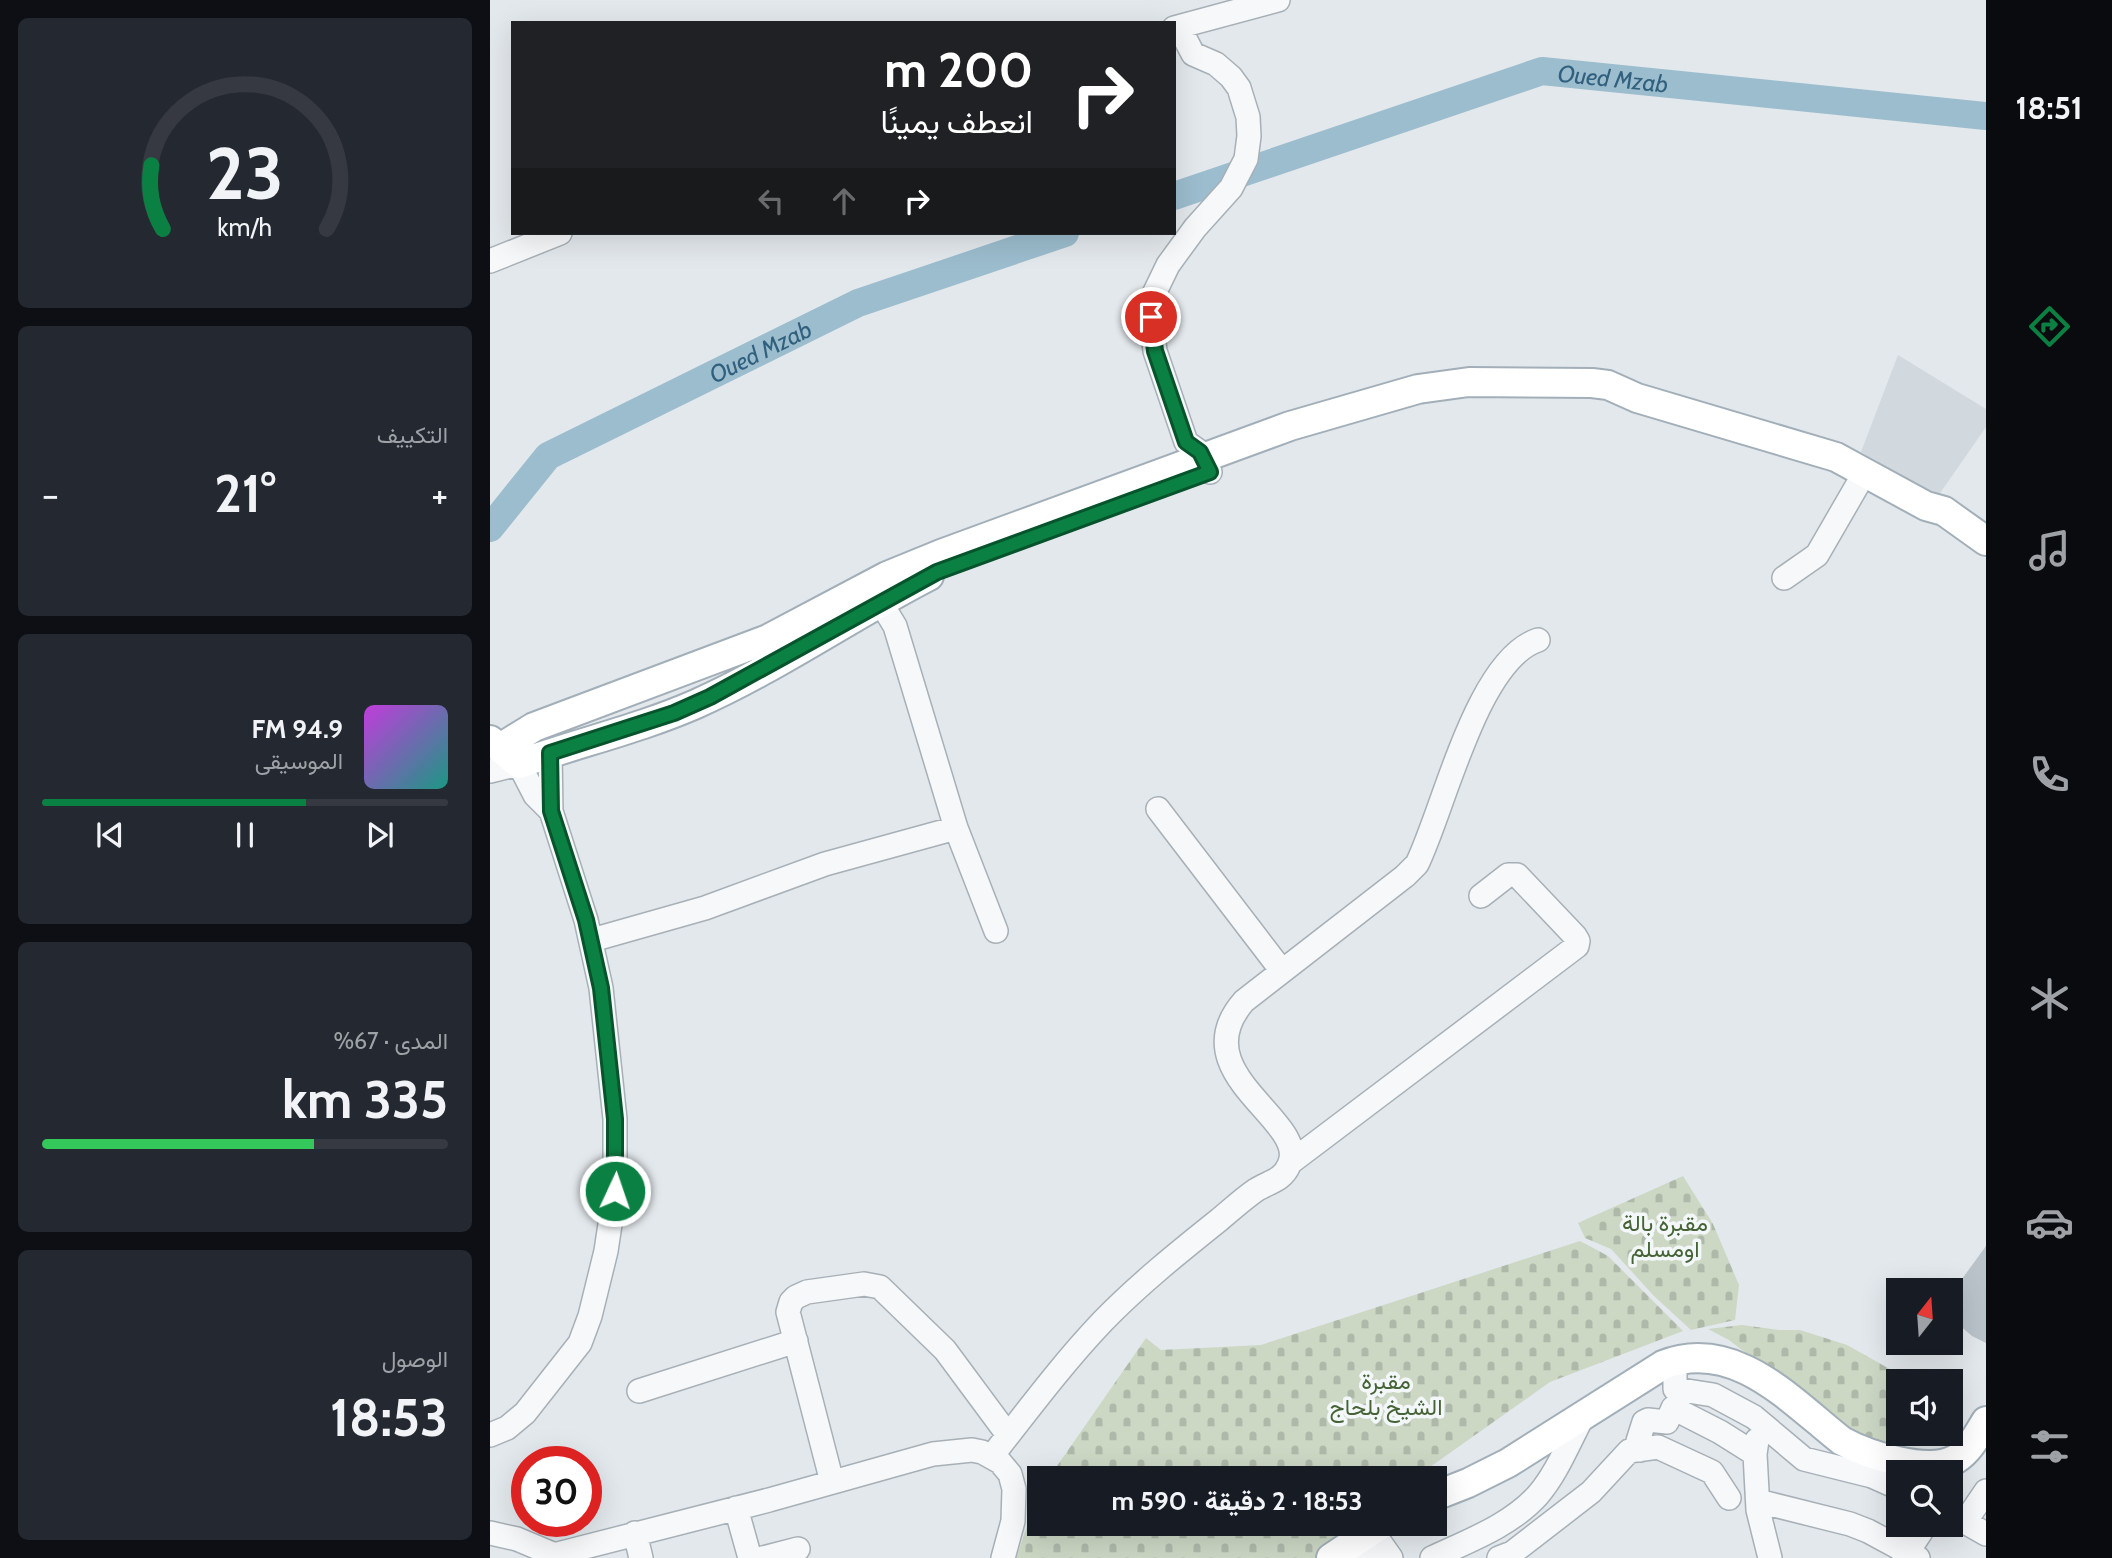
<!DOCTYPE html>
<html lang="ar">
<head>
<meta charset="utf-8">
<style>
  :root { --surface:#171b24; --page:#242831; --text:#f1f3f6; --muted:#9ea1a6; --line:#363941; --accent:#0b8043 }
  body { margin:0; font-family:Cabin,Vazirmatn,sans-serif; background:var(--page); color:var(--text); direction:rtl; height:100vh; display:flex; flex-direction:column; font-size:26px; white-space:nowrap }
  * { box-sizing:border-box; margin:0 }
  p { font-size:23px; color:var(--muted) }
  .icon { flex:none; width:38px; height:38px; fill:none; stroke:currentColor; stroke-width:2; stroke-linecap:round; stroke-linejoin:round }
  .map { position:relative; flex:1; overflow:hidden; direction:ltr }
  .panel { display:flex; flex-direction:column; gap:18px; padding:18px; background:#0d0f14; width:490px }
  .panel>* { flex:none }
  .guide { position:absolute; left:21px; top:21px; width:665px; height:214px; border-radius:0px; box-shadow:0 7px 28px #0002; direction:rtl; background:#202124; color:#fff; overflow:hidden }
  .needle { width:46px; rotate:17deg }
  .tools { position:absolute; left:1396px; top:1278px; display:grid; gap:14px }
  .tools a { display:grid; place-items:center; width:77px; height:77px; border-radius:0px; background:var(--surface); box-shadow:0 7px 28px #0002; font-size:35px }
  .speed { position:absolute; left:21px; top:1446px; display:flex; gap:14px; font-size:35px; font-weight:700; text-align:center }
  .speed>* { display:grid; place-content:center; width:91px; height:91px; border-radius:50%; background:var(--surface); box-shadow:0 7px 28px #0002; line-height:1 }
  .speed .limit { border:10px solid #d22; background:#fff; color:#111 }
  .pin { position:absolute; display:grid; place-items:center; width:60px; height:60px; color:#fff; margin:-30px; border:4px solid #fff; border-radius:50%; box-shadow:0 2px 7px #0007 }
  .me { position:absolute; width:77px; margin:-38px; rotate:3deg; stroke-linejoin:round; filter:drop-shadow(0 0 5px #0008) }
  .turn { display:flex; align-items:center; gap:24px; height:147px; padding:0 28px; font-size:32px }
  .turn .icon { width:91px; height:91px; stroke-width:2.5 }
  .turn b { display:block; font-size:49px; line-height:60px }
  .lanes { display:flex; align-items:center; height:66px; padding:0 28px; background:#0003; justify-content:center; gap:35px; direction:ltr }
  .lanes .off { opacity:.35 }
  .big { font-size:52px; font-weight:700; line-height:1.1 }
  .panel .widget { flex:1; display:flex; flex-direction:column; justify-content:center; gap:10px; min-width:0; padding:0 24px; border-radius:10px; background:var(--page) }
  .panel .dial { align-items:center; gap:0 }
  .dial svg { height:182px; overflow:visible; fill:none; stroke:var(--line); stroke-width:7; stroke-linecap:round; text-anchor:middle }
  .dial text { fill:var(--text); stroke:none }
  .song { display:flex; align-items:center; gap:21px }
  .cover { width:84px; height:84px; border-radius:10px; background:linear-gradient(135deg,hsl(290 70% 55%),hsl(170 70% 35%)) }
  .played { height:7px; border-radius:4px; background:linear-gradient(90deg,var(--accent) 65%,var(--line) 65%) }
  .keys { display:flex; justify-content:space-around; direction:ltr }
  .heat { display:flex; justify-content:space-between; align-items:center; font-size:38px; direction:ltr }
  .charge { height:10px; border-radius:5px; background:linear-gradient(90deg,#34c759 67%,var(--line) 0) }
  .trip { position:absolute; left:537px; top:1466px; width:420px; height:70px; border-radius:0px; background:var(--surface); box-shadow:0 7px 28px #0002; font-weight:700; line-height:70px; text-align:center; direction:rtl }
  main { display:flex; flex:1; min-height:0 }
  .tab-bar { display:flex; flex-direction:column; width:126px; justify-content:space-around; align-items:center; background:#090b0e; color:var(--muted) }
  .tab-bar .icon { width:49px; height:49px }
  .tab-bar .current { color:var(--accent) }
  .tab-bar b { font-size:32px; color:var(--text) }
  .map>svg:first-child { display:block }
  .built { fill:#d1d8de }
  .cemetery { fill:url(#cemetery-stones) }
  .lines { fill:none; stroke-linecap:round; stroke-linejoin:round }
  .river { stroke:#9cbdce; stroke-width:28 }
  .building { fill:#bac3ca }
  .minor-casing { stroke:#a7b0b7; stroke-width:26 }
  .major-casing { stroke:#a2afb9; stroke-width:32 }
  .minor { stroke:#f6f8fa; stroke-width:23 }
  .major { stroke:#fff; stroke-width:28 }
  .route-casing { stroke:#07532c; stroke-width:18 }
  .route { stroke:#0b8043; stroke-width:12 }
  .labels { text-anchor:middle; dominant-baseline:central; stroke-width:7; stroke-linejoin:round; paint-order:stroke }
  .park-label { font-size:23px; fill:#466336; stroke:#f3f7f9 }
  .water-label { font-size:24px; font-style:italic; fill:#30607d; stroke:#f3f7f9 }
</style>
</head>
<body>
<main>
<nav class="tab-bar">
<b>18:51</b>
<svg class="icon current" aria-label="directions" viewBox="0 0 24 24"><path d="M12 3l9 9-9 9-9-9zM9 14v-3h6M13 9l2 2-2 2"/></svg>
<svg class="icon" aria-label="music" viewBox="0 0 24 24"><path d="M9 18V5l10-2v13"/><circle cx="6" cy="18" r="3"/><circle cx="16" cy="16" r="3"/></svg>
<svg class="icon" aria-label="phone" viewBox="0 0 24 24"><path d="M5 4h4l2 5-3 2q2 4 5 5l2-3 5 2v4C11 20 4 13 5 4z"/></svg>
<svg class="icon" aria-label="climate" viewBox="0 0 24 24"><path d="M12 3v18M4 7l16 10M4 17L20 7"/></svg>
<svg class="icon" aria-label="car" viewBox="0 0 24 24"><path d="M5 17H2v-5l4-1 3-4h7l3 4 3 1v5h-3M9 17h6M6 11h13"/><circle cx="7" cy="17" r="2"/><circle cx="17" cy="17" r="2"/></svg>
<svg class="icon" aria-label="filters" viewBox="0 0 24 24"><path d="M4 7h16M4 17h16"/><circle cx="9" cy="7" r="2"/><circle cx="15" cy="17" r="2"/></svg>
</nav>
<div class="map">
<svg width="1496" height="1558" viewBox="0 0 1496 1558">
  <defs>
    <pattern id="cemetery-stones" width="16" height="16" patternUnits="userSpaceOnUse" patternTransform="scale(1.75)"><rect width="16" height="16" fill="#ccd7c4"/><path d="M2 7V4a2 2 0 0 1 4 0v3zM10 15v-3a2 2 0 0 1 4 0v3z" fill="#afb9aa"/></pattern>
  </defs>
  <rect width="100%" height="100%" fill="#e3e8ec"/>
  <!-- built -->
  <path class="built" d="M 1408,355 L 1496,409 L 1496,427 L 1448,496 L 1371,452 Z"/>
  <!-- cemetery -->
  <path class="cemetery" d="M 1193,1176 L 1223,1224 L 1249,1285 L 1245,1320 L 1201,1330 L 1164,1296 L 1121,1249 L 1095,1238 L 1088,1223 Z
    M 1090,1241 L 1118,1256 L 1193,1331 L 1060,1382 L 923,1479 L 558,1479 L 656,1338 L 671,1350 L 771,1345 Z
    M 1252,1325 L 1289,1330 L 1310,1330 L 1357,1345 L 1414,1377 L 1414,1381 L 1409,1381 L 1410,1448 L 1366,1437 L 1239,1340 L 1218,1329 Z
    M 549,1491 L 550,1524 L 858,1524 L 826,1558 L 526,1558 Z"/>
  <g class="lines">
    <!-- river -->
    <g class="river">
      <path id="s1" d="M 684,196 L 1052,71 L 1496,116"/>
      <path id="s2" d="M 0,528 L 58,456 L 368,303 L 575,233"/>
    </g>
  </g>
  <!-- building -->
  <path class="building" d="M 1496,1246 L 1496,1343 L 1482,1336 L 1461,1318 L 1461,1299 L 1472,1279 Z"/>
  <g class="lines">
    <!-- minor casing -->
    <g class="minor-casing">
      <path id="minor" d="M 689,27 L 703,54 L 726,64 L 741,77 L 749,88 L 758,117 L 759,136 L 756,159 L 741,188 L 705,228 L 678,265 L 664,294 L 661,317 L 665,351 L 696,442 L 710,452 L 720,472
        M 684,28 L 788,0
        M 0,261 L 70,233
        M 1294,578 L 1327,555 L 1375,472
        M 380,592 L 391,603 L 405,626 L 466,828 L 506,931
        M 0,771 L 29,764 L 45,795 L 61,811
        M 668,809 L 792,971
        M 102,940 L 215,908 L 335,864 L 466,828
        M 801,1162 L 1087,946 L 1088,941 L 1085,936 L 1027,875 L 1018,875 L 991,896
        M 1185,1360 L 1185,1389 L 1223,1395 L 1264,1417 L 1314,1459 L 1382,1476 L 1409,1488
        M 149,1391 L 306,1341
        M 0,1435 L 17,1428 L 35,1413 L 90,1343 L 100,1316 L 116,1251 L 125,1191 L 125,1119 L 111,988 L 96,920 L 61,811 L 60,753
        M 1267,1440 L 1265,1454 L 1268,1510 L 1280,1558
        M 1150,1450 L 1148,1441 L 1154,1422 L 1158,1420 L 1177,1422 L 1183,1408 L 1230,1432 L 1265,1454
        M 502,1456 C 538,1410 573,1363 613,1321 C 649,1284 689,1252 729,1220 C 741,1210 753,1199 766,1190 C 779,1182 793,1180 799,1165 C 821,1121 690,1074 754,1001 L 915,876 L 927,864 C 954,809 987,660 1048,640
        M 342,1482 L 298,1312 L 301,1302 L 306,1297 L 317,1292 L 374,1284 L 390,1287 L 455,1350 L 518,1435
        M 1268,1501 L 1360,1524 L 1378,1531 L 1428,1558
        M 246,1508 L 260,1558
        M 1461,1514 L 1496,1534
        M 1475,1522 L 1496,1491
        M 0,1533 L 27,1539 L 65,1555
        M 145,1533 L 151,1558
        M 52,1558 L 279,1500 L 443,1454 L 482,1450 L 492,1452 L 510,1462 L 520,1474 L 524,1489 L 523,1521 L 513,1558
        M 273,1558 L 308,1549
        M 869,1558 L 889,1541 L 901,1558
        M 942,1558 C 978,1541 1020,1526 1048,1495 C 1067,1473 1079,1442 1093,1416
        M 1009,1558 L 1022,1553 L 1101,1492 L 1139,1451 L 1168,1447 L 1222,1472 L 1239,1498
        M 1414,1558 L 1436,1524"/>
    </g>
    <!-- major casing -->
    <g class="major-casing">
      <path id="major" d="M 0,740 L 29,764 C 87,743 149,729 206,704 C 287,668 361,616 439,576
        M 10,748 L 44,727 L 278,639 L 397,576 L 451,554 L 800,426 L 928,389 L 979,382 L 1102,383 L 1118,385 L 1147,398 L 1346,457 L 1436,506 L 1454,511 L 1496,541
        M 945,1496 L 978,1483 L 1018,1463 L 1173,1365 C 1244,1337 1300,1400 1352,1441 C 1378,1455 1438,1475 1466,1459 C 1480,1450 1488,1434 1496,1421
        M 841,1558 L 892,1524"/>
    </g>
    <!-- minor -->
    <use href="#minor" class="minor"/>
    <!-- major -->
    <use href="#major" class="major"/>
  </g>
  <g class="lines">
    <!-- route casing -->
    <g class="route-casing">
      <path id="route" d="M 125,1191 L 125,1119 L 111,988 L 96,920 L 61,811 L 60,753 L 184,713 L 220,697 L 447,572 L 720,472 L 710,452 L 696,442 L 665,351 L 661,317"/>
    </g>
    <!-- route -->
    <use href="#route" class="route"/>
  </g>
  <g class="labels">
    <!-- park labels -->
    <g class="park-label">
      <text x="1175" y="1223">مقبرة بالة<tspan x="1175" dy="26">اومسلم</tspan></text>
      <text x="896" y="1381">مقبرة<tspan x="896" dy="26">الشيخ بلحاج</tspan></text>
    </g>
    <!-- water labels -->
    <g class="water-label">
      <text stroke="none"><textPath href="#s1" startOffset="460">Oued Mzab</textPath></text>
      <text stroke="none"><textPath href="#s2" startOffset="329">Oued Mzab</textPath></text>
    </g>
  </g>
</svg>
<div class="tools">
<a><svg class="needle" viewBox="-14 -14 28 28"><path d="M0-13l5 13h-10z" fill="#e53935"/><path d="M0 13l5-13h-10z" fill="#9ea1a6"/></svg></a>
<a><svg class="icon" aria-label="sound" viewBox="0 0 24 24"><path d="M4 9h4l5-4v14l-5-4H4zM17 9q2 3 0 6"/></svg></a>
<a><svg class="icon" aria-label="search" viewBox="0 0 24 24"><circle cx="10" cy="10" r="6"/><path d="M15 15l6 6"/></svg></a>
</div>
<div class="speed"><div class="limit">30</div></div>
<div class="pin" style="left:661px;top:317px;background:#d93025"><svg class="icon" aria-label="arrive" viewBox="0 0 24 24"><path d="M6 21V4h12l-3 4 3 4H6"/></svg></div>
<svg class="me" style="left:125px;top:1191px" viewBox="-20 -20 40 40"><circle r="17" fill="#0b8043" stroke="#fff" stroke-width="3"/><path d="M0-11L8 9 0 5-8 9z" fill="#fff"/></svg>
<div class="trip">18:53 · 2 دقيقة · 590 m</div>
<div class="guide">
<div class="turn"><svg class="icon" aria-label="right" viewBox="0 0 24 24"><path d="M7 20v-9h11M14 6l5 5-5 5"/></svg><div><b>200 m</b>انعطف يمينًا</div></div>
<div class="lanes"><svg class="icon off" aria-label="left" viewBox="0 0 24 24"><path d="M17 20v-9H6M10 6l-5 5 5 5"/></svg><svg class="icon off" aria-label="ahead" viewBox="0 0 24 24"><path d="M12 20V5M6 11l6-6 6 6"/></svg><svg class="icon" aria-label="right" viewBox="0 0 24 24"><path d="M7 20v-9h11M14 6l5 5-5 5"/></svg></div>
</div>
</div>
<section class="panel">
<div class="widget dial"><svg viewBox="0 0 100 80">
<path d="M14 69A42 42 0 1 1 86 69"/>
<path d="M14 69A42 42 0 0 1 9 41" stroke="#0b8043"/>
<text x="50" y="56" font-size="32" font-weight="700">23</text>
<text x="50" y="72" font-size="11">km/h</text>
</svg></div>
<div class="widget"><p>التكييف</p>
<div class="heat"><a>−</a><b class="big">21°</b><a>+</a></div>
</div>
<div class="widget">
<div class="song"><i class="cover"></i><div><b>94.9 FM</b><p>الموسيقى</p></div></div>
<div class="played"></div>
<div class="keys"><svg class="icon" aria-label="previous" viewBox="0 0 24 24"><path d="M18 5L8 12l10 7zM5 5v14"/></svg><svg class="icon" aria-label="pause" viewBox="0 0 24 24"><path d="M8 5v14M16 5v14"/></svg><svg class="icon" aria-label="next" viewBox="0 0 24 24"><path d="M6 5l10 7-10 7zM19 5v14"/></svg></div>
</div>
<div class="widget"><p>المدى · 67%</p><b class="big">335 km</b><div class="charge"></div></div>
<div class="widget"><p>الوصول</p><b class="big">18:53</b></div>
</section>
</main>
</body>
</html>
